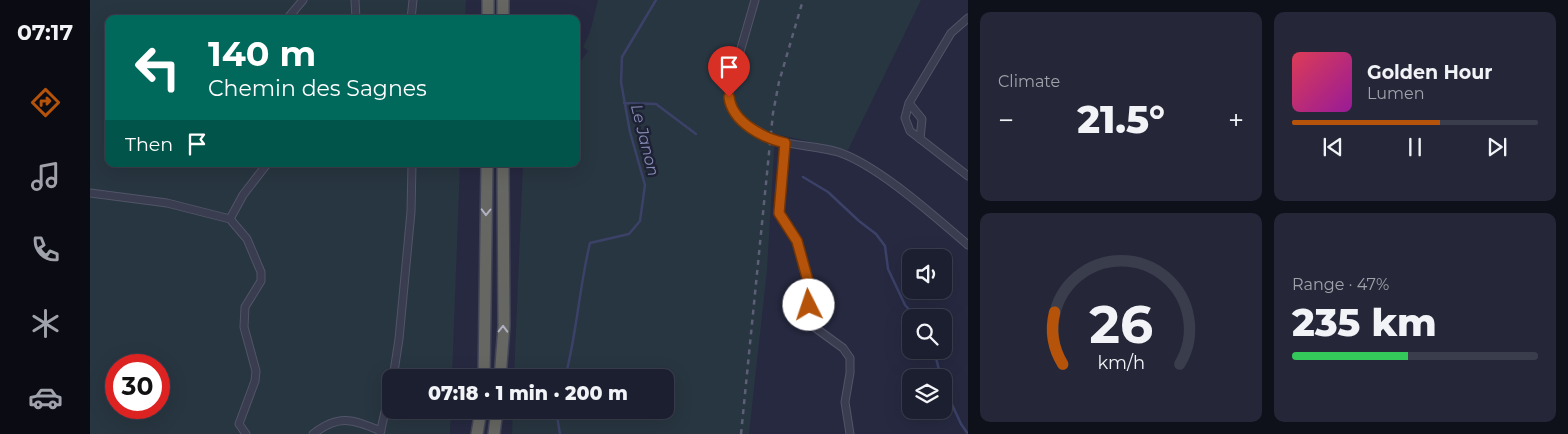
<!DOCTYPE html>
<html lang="en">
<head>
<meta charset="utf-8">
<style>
  :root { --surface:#1c1f30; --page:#252738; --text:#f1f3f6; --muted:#a0a2ab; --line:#3a3d4c; --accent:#b45309 }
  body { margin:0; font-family:Montserrat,sans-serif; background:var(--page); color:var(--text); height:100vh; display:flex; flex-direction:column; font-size:19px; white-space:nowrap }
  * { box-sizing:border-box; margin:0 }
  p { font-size:16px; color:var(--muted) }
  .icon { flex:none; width:28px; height:28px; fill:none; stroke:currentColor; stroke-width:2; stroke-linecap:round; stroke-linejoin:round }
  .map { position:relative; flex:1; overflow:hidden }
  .details { display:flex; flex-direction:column; gap:12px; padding:12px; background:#0f111a; width:600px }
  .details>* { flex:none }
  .banner { position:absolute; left:15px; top:15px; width:475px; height:152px; border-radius:10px; box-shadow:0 5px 20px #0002,0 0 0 1px var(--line); background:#00695c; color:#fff; overflow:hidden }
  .buttons { position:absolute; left:812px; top:249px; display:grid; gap:10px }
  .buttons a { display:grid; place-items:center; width:50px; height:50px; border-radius:10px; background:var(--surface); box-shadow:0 5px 20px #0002,0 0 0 1px var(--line); font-size:25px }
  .speed { position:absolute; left:15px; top:354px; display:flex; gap:10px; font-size:25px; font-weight:700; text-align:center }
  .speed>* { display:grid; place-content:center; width:65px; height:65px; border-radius:50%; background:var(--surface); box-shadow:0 5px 20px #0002,0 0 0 1px var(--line); line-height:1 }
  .speed .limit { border:8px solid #d22; background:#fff; color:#111 }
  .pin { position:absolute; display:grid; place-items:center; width:42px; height:42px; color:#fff; margin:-51px -21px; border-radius:50% 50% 50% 0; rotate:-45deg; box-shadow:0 0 5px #0007 }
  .pin .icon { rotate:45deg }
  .me { position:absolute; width:55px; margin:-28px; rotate:356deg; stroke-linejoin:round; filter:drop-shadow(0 0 4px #0008) }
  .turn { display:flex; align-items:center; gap:18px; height:105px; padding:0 20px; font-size:22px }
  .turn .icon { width:65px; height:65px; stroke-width:2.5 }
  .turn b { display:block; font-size:35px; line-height:42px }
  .then { display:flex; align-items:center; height:48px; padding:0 20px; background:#0003; gap:10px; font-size:19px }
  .big { font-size:38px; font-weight:800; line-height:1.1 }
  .details .card { flex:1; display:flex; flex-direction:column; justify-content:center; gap:8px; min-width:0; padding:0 18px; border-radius:10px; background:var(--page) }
  .details .dial { align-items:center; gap:0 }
  .dial svg { height:130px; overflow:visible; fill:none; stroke:var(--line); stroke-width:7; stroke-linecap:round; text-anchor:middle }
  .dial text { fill:var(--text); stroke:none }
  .song { display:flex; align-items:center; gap:15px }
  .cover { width:60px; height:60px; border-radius:8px; background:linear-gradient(135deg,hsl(350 70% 55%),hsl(300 70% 35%)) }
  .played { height:5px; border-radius:2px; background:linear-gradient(90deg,var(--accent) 60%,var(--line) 60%) }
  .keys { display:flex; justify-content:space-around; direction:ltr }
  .heat { display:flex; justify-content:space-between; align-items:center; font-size:28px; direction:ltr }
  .charge { height:8px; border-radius:4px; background:linear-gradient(90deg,#34c759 47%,var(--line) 0) }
  .details .tiles { flex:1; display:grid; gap:12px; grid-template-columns:repeat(2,1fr) }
  .trip { position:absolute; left:292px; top:369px; width:292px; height:50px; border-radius:10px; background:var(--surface); box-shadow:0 5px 20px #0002,0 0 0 1px var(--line); font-weight:800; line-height:50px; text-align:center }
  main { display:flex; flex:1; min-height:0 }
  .dock { display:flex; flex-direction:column; width:90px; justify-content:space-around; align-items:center; background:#0b0c13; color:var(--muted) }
  .dock .icon { width:35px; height:35px }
  .dock .selected { color:var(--accent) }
  .dock b { font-size:22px; color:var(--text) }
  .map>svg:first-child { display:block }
  .green { fill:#283641; fill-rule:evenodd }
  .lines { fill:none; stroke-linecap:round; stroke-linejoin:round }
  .stream { stroke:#3c4168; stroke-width:2.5 }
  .minor-casing { stroke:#525567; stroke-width:9 }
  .trunk-casing { stroke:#424557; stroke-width:14 }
  .minor { stroke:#3a3d4f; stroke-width:7 }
  .trunk { stroke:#666663; stroke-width:11 }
  .rail { stroke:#5c5f76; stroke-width:2.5; stroke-dasharray:5 5; stroke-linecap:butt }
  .minor-bridge-casing { stroke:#525567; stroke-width:9; stroke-linecap:butt }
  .minor-bridge { stroke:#3a3d4f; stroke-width:7 }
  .oneway { stroke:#afb0c0 }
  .route-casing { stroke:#753606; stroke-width:12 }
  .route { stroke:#b45309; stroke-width:9 }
  .labels { text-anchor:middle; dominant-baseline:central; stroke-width:5; stroke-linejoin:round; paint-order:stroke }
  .water-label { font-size:16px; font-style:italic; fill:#868cb5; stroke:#1f2235 }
</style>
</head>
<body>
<main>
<nav class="dock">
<b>07:17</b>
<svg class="icon selected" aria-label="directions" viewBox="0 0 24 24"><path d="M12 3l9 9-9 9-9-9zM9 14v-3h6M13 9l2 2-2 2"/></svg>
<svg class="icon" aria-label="music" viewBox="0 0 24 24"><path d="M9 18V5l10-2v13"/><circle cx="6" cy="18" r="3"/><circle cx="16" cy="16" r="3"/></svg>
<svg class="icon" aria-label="phone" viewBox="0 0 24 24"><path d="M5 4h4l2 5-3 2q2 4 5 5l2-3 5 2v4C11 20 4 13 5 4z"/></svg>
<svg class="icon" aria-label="climate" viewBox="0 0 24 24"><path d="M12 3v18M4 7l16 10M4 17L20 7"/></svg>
<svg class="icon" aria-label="car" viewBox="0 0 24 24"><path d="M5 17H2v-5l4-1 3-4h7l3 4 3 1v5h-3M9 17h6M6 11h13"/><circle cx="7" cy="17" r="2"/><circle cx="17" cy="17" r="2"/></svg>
</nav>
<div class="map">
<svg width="878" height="434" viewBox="0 0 878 434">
  <rect width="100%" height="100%" fill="#262940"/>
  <!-- green -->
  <path class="green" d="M 0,0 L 376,0 L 375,19 L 19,19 L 19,164 L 370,164 L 362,377 L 301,378 L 301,410 L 361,410 L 360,434 L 0,434 ZM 26,365 L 69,365 L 69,408 L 26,408 Z
    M 508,0 L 831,0 L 758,150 L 685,134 L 677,270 L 659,434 L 422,434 L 423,410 L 576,410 L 576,378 L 424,377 L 433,164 L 486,164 L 486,60 L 490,62 L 498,51 L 493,47 L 500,32 Z"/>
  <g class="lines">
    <!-- stream -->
    <path class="stream" d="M 534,103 L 566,104 L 606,134
      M 713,177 L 738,192 L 769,221 L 786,234 L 795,246 L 798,269 L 815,305 L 823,314 L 832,318
      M 844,350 L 851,378
      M 475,378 C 487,333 489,288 500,243 L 539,234 L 550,221 L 555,185 L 540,132 L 531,82 L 532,57 L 566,0
      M 854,387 L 871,424 L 878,434
      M 466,410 L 470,434"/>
    <!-- minor casing -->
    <g class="minor-casing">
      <path id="minor" d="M 265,0 L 266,19
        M 878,18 L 861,33 L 819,103 L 815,118 L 820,131 L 878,176
        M 197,19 L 213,0
        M 321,19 L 323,0
        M 819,103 L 832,119 L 830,139
        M 649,120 L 640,105 L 639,90 L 665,0
        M 684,140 C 705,146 727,146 748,152 C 788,165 845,217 878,245
        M 695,143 L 689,213 L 707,241 L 720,288 L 718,316 L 720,324 L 753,348 L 760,358 L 760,373 L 755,402 L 760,434
        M 0,193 L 77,203 L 140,219 L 157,239 L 171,272 L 171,281 L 155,307 L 154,327 L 166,371 L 165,381 L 149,424 L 156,434
        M 140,219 L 153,195 L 177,164
        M 303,378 L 309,339 L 321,212 L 322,164
        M 223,434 C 249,414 261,419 291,431
        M 290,434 L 301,385"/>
    </g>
    <!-- trunk casing -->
    <g class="trunk-casing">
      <path id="trunk" d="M 413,0 L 413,19
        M 398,19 L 398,0
        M 394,378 L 397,164
        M 410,378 L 414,326 L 413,164
        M 387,434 L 391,410
        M 404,434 L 407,410"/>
    </g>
    <!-- minor -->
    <use href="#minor" class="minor"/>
    <!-- trunk -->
    <use href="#trunk" class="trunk"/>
    <!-- rail -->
    <path class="rail" d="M 651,434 L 683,113 L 689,82 L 713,0"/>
    <!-- minor-bridge casing -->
    <g class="minor-bridge-casing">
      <path id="minor-bridge" d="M 649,120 L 684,140"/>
    </g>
    <!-- minor-bridge -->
    <use href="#minor-bridge" class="minor-bridge"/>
  </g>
  <!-- one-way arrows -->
  <defs><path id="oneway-chevron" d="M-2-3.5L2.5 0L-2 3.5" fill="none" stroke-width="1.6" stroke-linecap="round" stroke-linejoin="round" transform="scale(1.25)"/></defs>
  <g class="oneway">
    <use href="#oneway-chevron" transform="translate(396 212) rotate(91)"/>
    <use href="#oneway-chevron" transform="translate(413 329) rotate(-89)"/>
  </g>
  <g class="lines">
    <!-- route casing -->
    <g class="route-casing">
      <path id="route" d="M 639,97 C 642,122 673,138 695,143 L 689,213 L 707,241 L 720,288 L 719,305"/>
    </g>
    <!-- route -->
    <use href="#route" class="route"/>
  </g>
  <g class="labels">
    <!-- water labels -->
    <g class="water-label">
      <text transform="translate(555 140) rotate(76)">Le Janon</text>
    </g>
  </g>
</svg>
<div class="buttons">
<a><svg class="icon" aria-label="sound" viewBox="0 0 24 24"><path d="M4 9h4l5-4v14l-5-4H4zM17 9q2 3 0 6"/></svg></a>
<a><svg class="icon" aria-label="search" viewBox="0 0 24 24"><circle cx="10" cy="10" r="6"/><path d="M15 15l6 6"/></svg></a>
<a><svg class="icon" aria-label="layers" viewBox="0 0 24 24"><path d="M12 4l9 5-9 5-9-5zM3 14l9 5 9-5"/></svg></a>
</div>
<div class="speed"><div class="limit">30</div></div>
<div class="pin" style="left:639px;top:97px;background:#d93025"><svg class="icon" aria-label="arrive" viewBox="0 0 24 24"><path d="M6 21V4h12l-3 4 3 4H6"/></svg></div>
<svg class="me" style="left:719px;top:305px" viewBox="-20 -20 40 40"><circle r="19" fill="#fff"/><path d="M0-13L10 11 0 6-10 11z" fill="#b45309"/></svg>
<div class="trip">07:18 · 1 min · 200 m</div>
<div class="banner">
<div class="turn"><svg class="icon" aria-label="left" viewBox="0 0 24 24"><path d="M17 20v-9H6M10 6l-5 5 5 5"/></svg><div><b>140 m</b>Chemin des Sagnes</div></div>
<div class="then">Then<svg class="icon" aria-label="arrive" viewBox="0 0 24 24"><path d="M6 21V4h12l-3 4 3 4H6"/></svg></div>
</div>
</div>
<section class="details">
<div class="tiles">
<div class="card"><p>Climate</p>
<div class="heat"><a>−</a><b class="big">21.5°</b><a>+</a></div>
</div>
<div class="card">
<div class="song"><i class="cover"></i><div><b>Golden Hour</b><p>Lumen</p></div></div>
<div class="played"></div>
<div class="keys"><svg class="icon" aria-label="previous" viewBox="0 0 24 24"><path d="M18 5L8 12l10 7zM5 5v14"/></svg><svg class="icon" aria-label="pause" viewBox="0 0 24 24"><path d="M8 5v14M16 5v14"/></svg><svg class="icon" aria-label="next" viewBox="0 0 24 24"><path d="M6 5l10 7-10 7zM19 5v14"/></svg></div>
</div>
<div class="card dial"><svg viewBox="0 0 100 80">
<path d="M14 69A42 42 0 1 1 86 69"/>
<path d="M14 69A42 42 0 0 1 9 37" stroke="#b45309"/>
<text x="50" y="56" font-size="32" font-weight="700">26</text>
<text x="50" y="72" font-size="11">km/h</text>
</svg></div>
<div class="card"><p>Range · 47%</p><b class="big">235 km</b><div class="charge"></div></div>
</div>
</section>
</main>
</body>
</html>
